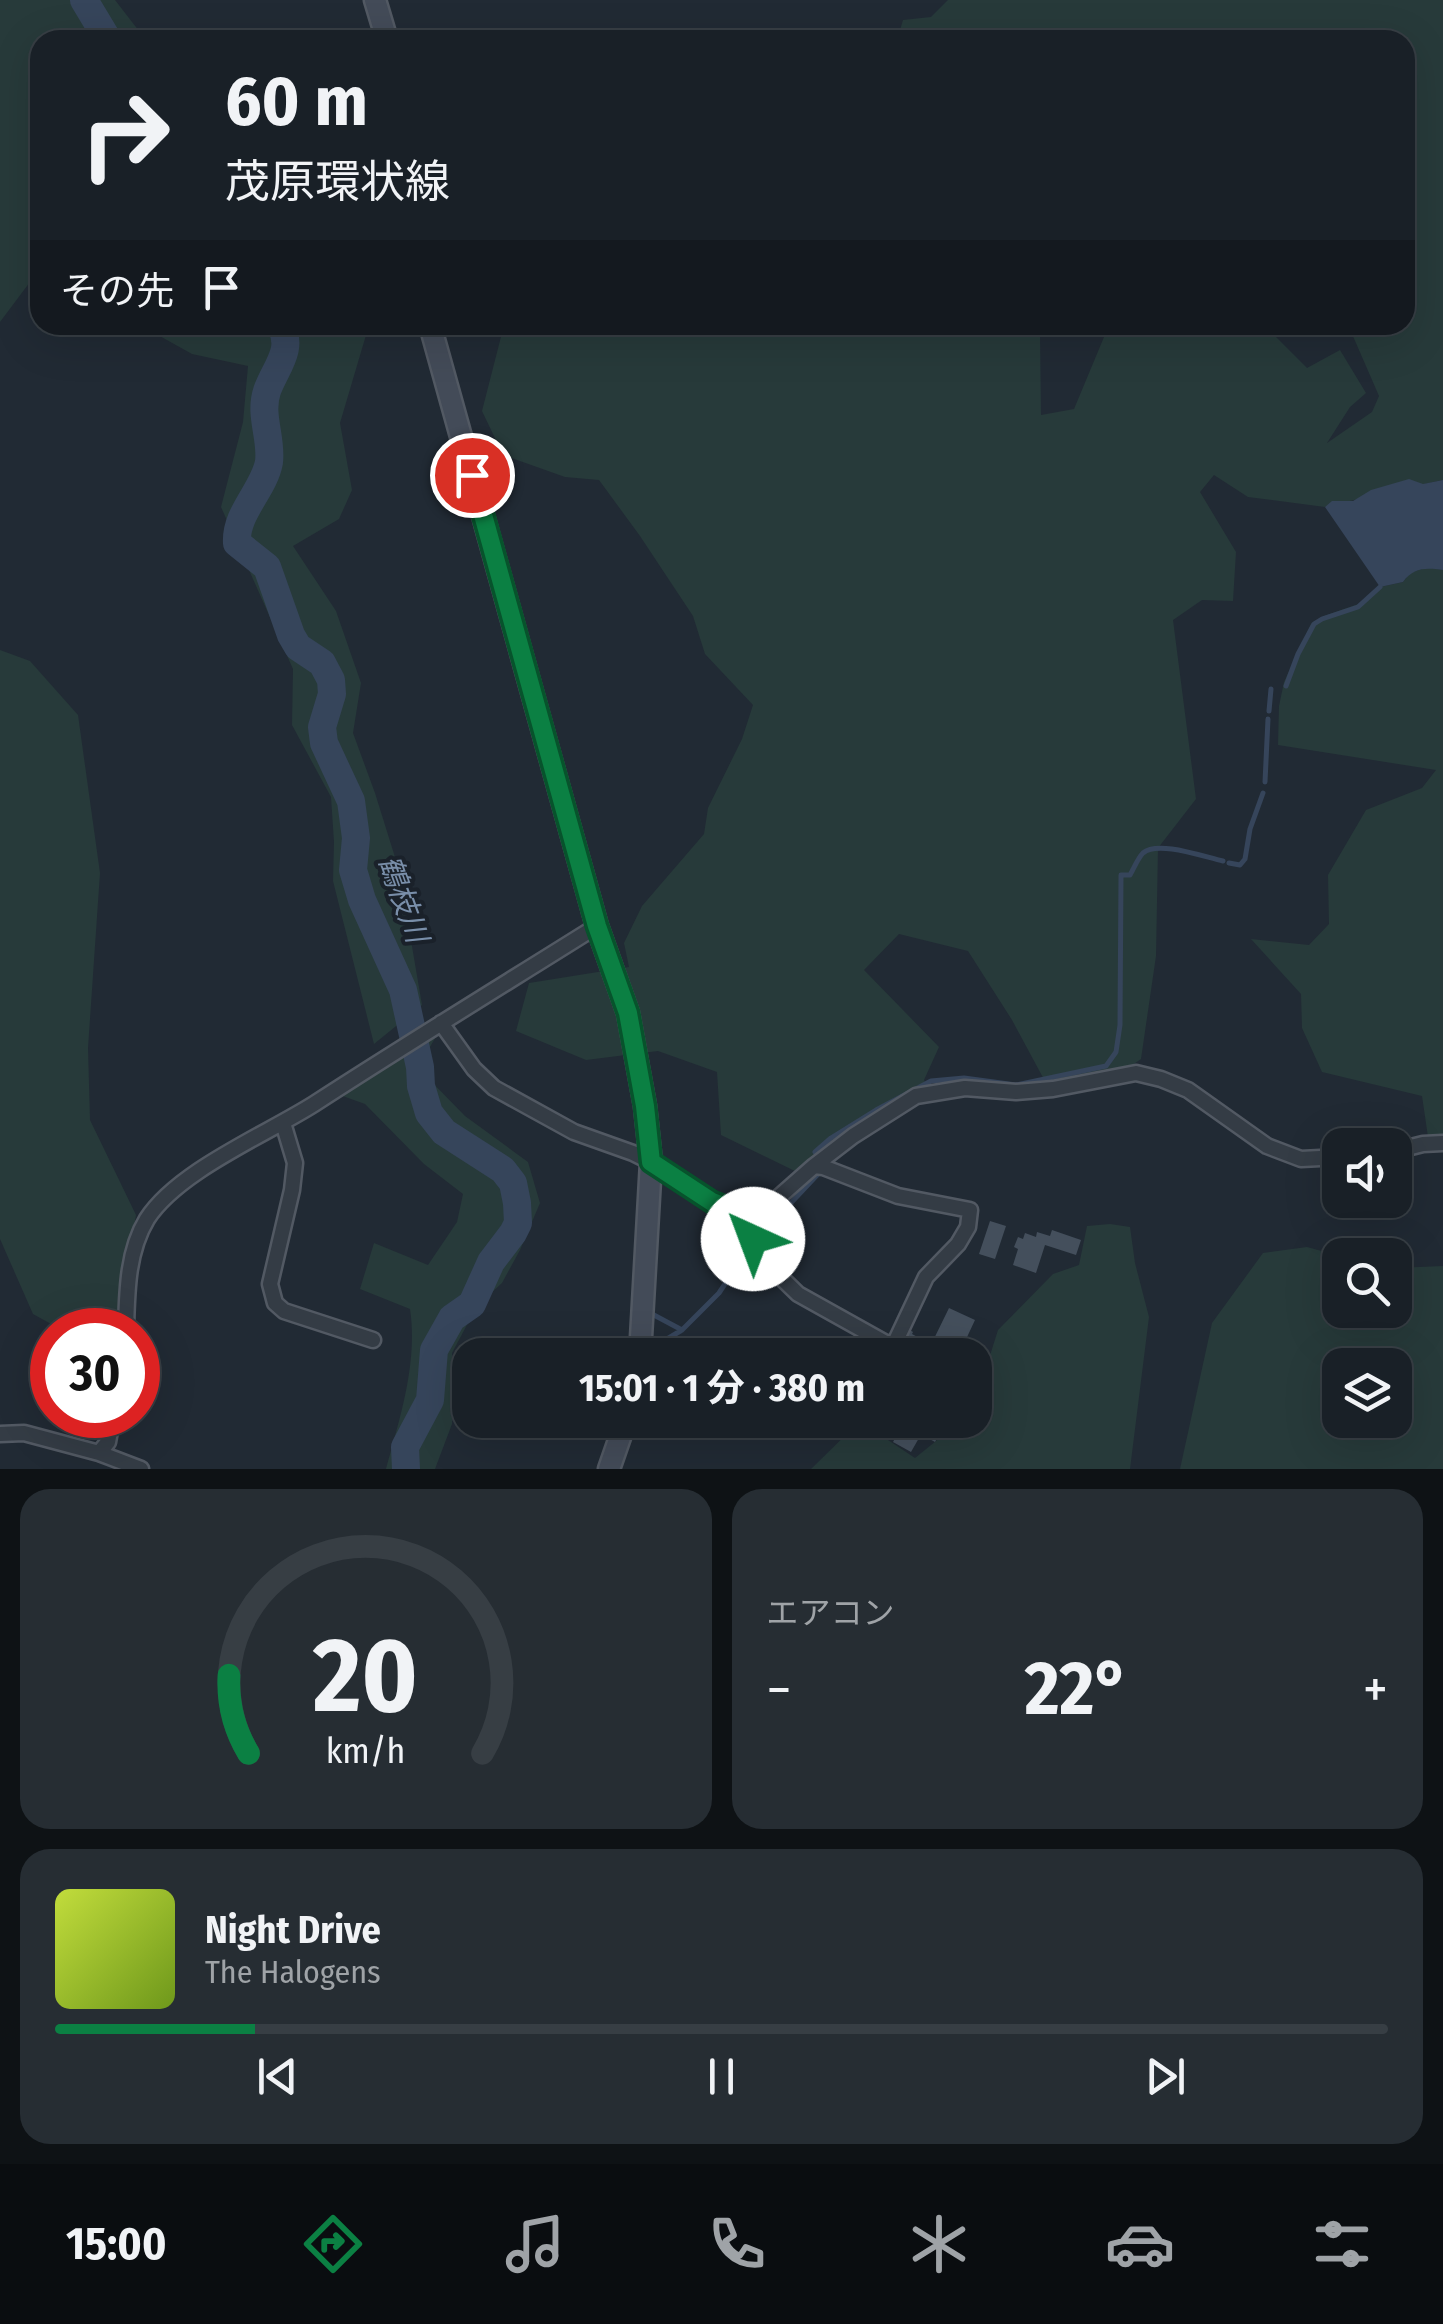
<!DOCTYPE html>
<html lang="ja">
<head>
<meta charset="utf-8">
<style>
  :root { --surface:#192027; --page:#262d33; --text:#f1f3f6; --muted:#9fa3a7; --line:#373e44; --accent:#0b8043 }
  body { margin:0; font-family:"Fira Sans Condensed","Noto Sans JP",sans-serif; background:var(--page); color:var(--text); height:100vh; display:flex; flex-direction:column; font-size:38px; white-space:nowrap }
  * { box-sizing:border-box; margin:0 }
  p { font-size:32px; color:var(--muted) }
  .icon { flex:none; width:55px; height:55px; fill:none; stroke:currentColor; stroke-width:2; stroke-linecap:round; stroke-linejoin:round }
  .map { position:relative; height:1469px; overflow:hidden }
  .side { display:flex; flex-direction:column; gap:20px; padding:20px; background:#0e1215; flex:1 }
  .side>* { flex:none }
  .hud { position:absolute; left:30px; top:30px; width:1385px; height:305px; border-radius:30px; box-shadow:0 10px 40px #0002,0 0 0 2px var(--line); background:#192027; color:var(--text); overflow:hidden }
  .fabs { position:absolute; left:1322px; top:1128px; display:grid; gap:20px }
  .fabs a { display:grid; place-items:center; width:90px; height:90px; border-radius:20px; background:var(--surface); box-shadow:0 10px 40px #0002,0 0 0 2px var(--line); font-size:50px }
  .speed { position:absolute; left:30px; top:1308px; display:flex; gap:20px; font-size:50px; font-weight:700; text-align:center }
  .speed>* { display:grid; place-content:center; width:130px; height:130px; border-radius:50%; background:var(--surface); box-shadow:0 10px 40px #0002,0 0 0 2px var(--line); line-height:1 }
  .speed .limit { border:15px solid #d22; background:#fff; color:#111 }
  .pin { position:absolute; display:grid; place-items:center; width:85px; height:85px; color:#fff; margin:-42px; border:5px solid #fff; border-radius:50%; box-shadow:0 2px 10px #0007 }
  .me { position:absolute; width:110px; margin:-55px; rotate:317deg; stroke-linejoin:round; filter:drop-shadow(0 0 8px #0008) }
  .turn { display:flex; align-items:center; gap:35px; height:210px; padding:0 30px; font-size:45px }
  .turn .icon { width:130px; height:130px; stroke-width:2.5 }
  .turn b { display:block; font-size:70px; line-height:85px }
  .then { display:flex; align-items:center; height:95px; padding:0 30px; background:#0003; gap:20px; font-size:38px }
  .big { font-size:75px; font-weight:700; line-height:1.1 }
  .side .widget { flex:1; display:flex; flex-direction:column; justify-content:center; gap:15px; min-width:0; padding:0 35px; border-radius:30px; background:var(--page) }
  .side .dial { align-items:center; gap:0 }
  .dial svg { height:260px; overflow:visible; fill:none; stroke:var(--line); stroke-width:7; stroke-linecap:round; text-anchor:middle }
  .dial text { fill:var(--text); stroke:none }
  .song { display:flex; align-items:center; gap:30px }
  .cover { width:120px; height:120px; border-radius:15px; background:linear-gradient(135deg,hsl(70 70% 55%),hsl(80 70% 35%)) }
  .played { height:10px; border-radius:5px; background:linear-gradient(90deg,var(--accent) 15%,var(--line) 15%) }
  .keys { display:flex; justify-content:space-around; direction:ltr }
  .heat { display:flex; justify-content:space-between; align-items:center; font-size:55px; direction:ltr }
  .side .tiles { flex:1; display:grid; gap:20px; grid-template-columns:1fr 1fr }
  .widget:last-child { grid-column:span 2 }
  .trip { position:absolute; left:452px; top:1338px; width:540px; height:100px; border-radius:30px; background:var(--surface); box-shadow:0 10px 40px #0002,0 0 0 2px var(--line); font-weight:700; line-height:100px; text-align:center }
  .tab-bar { display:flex; height:160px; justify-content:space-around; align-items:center; background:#0a0d10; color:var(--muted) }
  .tab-bar .icon { width:70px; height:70px }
  .tab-bar .selected { color:var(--accent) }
  .tab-bar b { font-size:45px; color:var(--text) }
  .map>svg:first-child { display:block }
  .green { fill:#273a3a; fill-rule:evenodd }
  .water { fill:#36455b }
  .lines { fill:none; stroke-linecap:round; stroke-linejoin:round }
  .stream { stroke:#36455b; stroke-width:5 }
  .river { stroke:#36455b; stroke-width:28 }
  .building { fill:#444f5c }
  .minor-casing { stroke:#525963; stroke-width:19 }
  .secondary-casing { stroke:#525963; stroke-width:25 }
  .minor { stroke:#343c45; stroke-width:14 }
  .secondary { stroke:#434b58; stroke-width:20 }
  .route-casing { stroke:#07532c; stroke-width:25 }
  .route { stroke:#0b8043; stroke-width:18 }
  .labels { text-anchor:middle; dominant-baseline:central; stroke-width:8; stroke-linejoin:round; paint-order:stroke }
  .water-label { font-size:30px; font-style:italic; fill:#798ea9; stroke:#1a212a }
</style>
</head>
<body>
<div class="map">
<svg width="1443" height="1469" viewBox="0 0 1443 1469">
  <rect width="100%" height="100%" fill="#212a34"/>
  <!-- green -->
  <path class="green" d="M 0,0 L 115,0 L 146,40 L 40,40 L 40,284 L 30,282 L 0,322 Z
    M 948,0 L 1443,0 L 1443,480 L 1360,498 C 1348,504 1336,499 1325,507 L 1248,497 L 1214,475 L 1200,492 L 1236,552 L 1233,601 L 1202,600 L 1173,620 L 1196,799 L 1158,848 L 1156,956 L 1141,1059 L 1128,1068 L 1047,1085 L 1012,1020 L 968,951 L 899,934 L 864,970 L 939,1047 L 924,1080 L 927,1087 L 827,1144 L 797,1172 L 721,1135 L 717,1072 L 658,1051 L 586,1060 L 516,1031 L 529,983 L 629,967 L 624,943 L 642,906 L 704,834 L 708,808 L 742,739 L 753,705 L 705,654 L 693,616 L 640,536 L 599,480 L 565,477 L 503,455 L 482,411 L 504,325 L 1032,325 L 1040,333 L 1041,415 L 1074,409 L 1109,325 L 1150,325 L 1160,330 L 1167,325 L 1264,325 L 1307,368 L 1340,350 L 1366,393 L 1350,407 L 1327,443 L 1372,412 L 1379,396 L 1349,327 L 1405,325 L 1405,40 L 897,40 L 903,20 L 931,17 Z
    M 140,325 L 369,325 L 340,423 L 352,490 L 339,519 L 293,546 L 336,611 L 361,683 L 353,733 L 375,793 L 399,870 L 422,1005 L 374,1044 L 333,881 L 334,842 L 331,797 L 292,725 L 293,669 L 221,507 L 243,422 L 248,366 L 192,354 Z
    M 1427,567 L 1443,570 L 1443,1137 L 1428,1137 L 1422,1096 L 1322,1072 L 1302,1028 L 1301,994 L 1251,939 L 1309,945 L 1329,924 L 1328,875 L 1366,810 L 1422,788 L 1436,770 L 1278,745 L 1279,706 L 1284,682 L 1311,624 L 1324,616 L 1364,602 L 1380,587 L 1403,582 L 1410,573 Z
    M 0,650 L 30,661 L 78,715 L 100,873 L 88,1048 L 90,1120 L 136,1215 L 117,1330 L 62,1330 L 33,1314 L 0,1239 Z
    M 438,1033 L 423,1059 L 423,1073 L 465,1116 L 528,1162 L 540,1203 L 520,1250 L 502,1283 L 477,1306 L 452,1353 L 452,1424 L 435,1469 L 386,1469 C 400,1418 418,1362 410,1309 L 360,1289 L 374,1243 L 428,1265 L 457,1222 L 463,1194 L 424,1164 L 365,1104 L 337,1094 Z
    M 1110,1224 L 1130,1227 L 1135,1263 L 1149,1317 L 1130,1469 L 811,1469 L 858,1423 L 867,1426 L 915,1458 L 962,1420 L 975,1420 L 975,1403 L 998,1330 L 1053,1274 L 1079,1265 L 1087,1226 Z
    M 1307,1247 L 1340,1256 L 1340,1310 L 1395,1310 L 1395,1268 L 1443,1266 L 1443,1469 L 1180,1469 L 1212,1323 L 1263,1253 ZM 1340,1365 L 1395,1365 L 1395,1420 L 1340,1420 Z"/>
  <!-- water -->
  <path class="water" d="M 1409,479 L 1423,484 L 1443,480 L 1443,570 C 1426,568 1414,567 1403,582 L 1380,587 L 1325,507 L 1332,501 L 1353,501 L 1371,490 Z"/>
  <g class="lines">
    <!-- stream -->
    <path class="stream" d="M 1286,686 L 1298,654 L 1314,624 L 1322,619 L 1358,607 L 1380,587
      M 1269,711 L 1271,689
      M 1265,782 L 1268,719
      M 1229,863 L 1240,865 L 1245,859 L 1250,829 L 1263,793
      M 815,1152 L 831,1138 L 876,1110 L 931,1081 L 964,1078 L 1016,1085 L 1106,1066 L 1116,1052 L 1120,1025 L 1121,875 L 1130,875 C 1134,868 1138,858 1143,853 C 1158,840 1204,857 1223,861
      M 759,1237 L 819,1173
      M 652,1314 L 682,1330
      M 652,1348 L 682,1330 L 719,1293 L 748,1249"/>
    <!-- river -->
    <path class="river" d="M 84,0 L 108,40
      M 280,325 C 295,349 275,368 267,391 C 259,415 272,438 269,462 C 264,490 235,513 237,543 L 267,567 L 291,635 L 298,647 L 322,663 L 331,680 L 332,694 L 322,727 L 324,743 L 351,801 L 356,838 L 353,870 L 362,900 L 403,990 L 420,1067 L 421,1086 L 429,1113 L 444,1132 L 503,1170 L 513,1183 L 517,1203 L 518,1223 L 513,1233 L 491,1262 L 472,1304 L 452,1318 L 434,1350 L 430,1400 L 405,1447 L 406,1469"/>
  </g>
  <!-- building -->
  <path class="building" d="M 990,1221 L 1006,1226 L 995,1259 L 979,1254 Z
    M 1052,1230 L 1081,1240 L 1076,1255 L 1045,1245 L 1036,1273 L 1013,1265 L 1018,1249 L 1014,1247 L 1018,1237 L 1023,1239 L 1025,1233 L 1036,1237 L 1037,1232 L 1050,1236 Z
    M 949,1308 L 975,1320 L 961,1350 L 950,1345 L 945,1355 L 926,1355 Z
    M 910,1330 L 913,1332 L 912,1334 L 930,1344 L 924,1355 L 911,1355 L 901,1348 Z
    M 919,1420 L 932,1420 L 938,1423 L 940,1420 L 959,1420 L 950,1436 L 941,1431 L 935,1442 L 913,1430 Z
    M 900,1429 L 919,1438 L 911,1452 L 893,1442 Z"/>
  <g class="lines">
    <!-- minor casing -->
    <g class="minor-casing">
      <path id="minor" d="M 441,1023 L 474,1069 L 494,1088 L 574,1132 L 633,1153 L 651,1162 L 711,1202 L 755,1218 L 814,1166 L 853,1136 L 916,1096 L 965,1088 L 1016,1092 L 1053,1089 L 1136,1073 L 1161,1079 L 1188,1090 L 1267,1146 L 1301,1159 L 1340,1157
        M 283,1123 L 295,1163 L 292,1190 L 270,1284 L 275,1303 L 284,1311 L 373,1340
        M 1395,1151 L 1423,1144 L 1443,1143
        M 814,1166 L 823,1167 L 898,1196 L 970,1210 L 968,1227 L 958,1244 L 926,1277 L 893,1347 L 896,1355
        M 749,1216 L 760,1257 L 798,1294 L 893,1347
        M 126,1330 C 127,1293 127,1252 147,1219 C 178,1171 265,1135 314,1104 C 408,1043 503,985 597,926
        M 0,1434 L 24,1433 L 99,1453 L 108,1442 L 113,1415
        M 99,1453 L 141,1469"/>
    </g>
    <!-- secondary casing -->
    <g class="secondary-casing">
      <path id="secondary" d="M 375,0 L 387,40
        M 430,325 L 597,926 L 628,1013 L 645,1106 L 651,1162 L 640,1355
        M 609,1469 L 626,1420"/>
    </g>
    <!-- minor -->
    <use href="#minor" class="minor"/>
    <!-- secondary -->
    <use href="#secondary" class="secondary"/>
  </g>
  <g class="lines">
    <!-- route casing -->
    <g class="route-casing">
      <path id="route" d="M 472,475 L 597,926 L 628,1013 L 645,1106 L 651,1162 L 712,1202 L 749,1216 L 753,1239"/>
    </g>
    <!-- route -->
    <use href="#route" class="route"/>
  </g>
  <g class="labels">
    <!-- water labels -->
    <g class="water-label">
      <text transform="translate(403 899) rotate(70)">鶴枝川</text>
    </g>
  </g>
</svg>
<div class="fabs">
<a><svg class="icon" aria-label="sound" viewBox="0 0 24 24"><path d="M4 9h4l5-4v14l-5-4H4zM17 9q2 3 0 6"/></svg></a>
<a><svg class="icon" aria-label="search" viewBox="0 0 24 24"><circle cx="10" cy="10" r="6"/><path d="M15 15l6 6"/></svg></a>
<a><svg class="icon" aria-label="layers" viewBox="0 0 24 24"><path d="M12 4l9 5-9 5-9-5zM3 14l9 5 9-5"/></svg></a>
</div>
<div class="speed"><div class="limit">30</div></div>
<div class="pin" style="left:472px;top:475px;background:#d93025"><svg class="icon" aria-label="arrive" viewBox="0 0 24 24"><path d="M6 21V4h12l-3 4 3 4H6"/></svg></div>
<svg class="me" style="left:753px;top:1239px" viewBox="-20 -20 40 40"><circle r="19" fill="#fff"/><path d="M0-13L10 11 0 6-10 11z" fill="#0b8043"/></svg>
<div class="trip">15:01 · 1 分 · 380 m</div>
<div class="hud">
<div class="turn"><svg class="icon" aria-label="right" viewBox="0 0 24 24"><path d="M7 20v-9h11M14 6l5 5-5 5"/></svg><div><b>60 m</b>茂原環状線</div></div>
<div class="then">その先<svg class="icon" aria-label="arrive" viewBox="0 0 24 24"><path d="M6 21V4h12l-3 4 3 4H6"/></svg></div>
</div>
</div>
<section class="side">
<div class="tiles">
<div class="widget dial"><svg viewBox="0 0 100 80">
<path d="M14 69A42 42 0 1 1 86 69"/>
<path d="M14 69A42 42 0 0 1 8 45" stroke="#0b8043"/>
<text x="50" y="56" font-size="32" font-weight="700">20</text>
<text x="50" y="72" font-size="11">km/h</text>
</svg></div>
<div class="widget"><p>エアコン</p>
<div class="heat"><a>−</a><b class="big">22°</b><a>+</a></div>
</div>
<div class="widget">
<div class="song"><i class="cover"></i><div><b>Night Drive</b><p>The Halogens</p></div></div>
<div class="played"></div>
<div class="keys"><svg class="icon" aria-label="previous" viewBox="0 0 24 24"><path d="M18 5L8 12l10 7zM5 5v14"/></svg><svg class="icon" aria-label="pause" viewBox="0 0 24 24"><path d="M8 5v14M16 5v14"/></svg><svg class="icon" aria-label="next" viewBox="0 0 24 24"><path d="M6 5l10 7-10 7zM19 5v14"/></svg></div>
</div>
</div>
</section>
<nav class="tab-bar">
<b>15:00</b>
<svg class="icon selected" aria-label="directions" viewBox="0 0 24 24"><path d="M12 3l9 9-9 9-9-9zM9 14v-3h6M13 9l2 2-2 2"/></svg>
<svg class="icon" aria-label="music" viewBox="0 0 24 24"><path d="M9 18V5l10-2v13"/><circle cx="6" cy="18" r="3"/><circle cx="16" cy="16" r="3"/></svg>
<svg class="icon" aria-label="phone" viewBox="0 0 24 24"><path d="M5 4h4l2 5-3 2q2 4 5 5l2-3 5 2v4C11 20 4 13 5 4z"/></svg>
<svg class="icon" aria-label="climate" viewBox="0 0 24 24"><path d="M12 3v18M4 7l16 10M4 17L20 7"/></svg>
<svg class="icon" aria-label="car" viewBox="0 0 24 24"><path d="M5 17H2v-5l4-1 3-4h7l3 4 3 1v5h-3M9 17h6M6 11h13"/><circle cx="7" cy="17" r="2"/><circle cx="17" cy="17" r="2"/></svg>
<svg class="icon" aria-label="filters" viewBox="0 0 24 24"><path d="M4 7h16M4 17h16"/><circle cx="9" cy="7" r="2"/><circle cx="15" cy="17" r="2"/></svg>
</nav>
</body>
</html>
